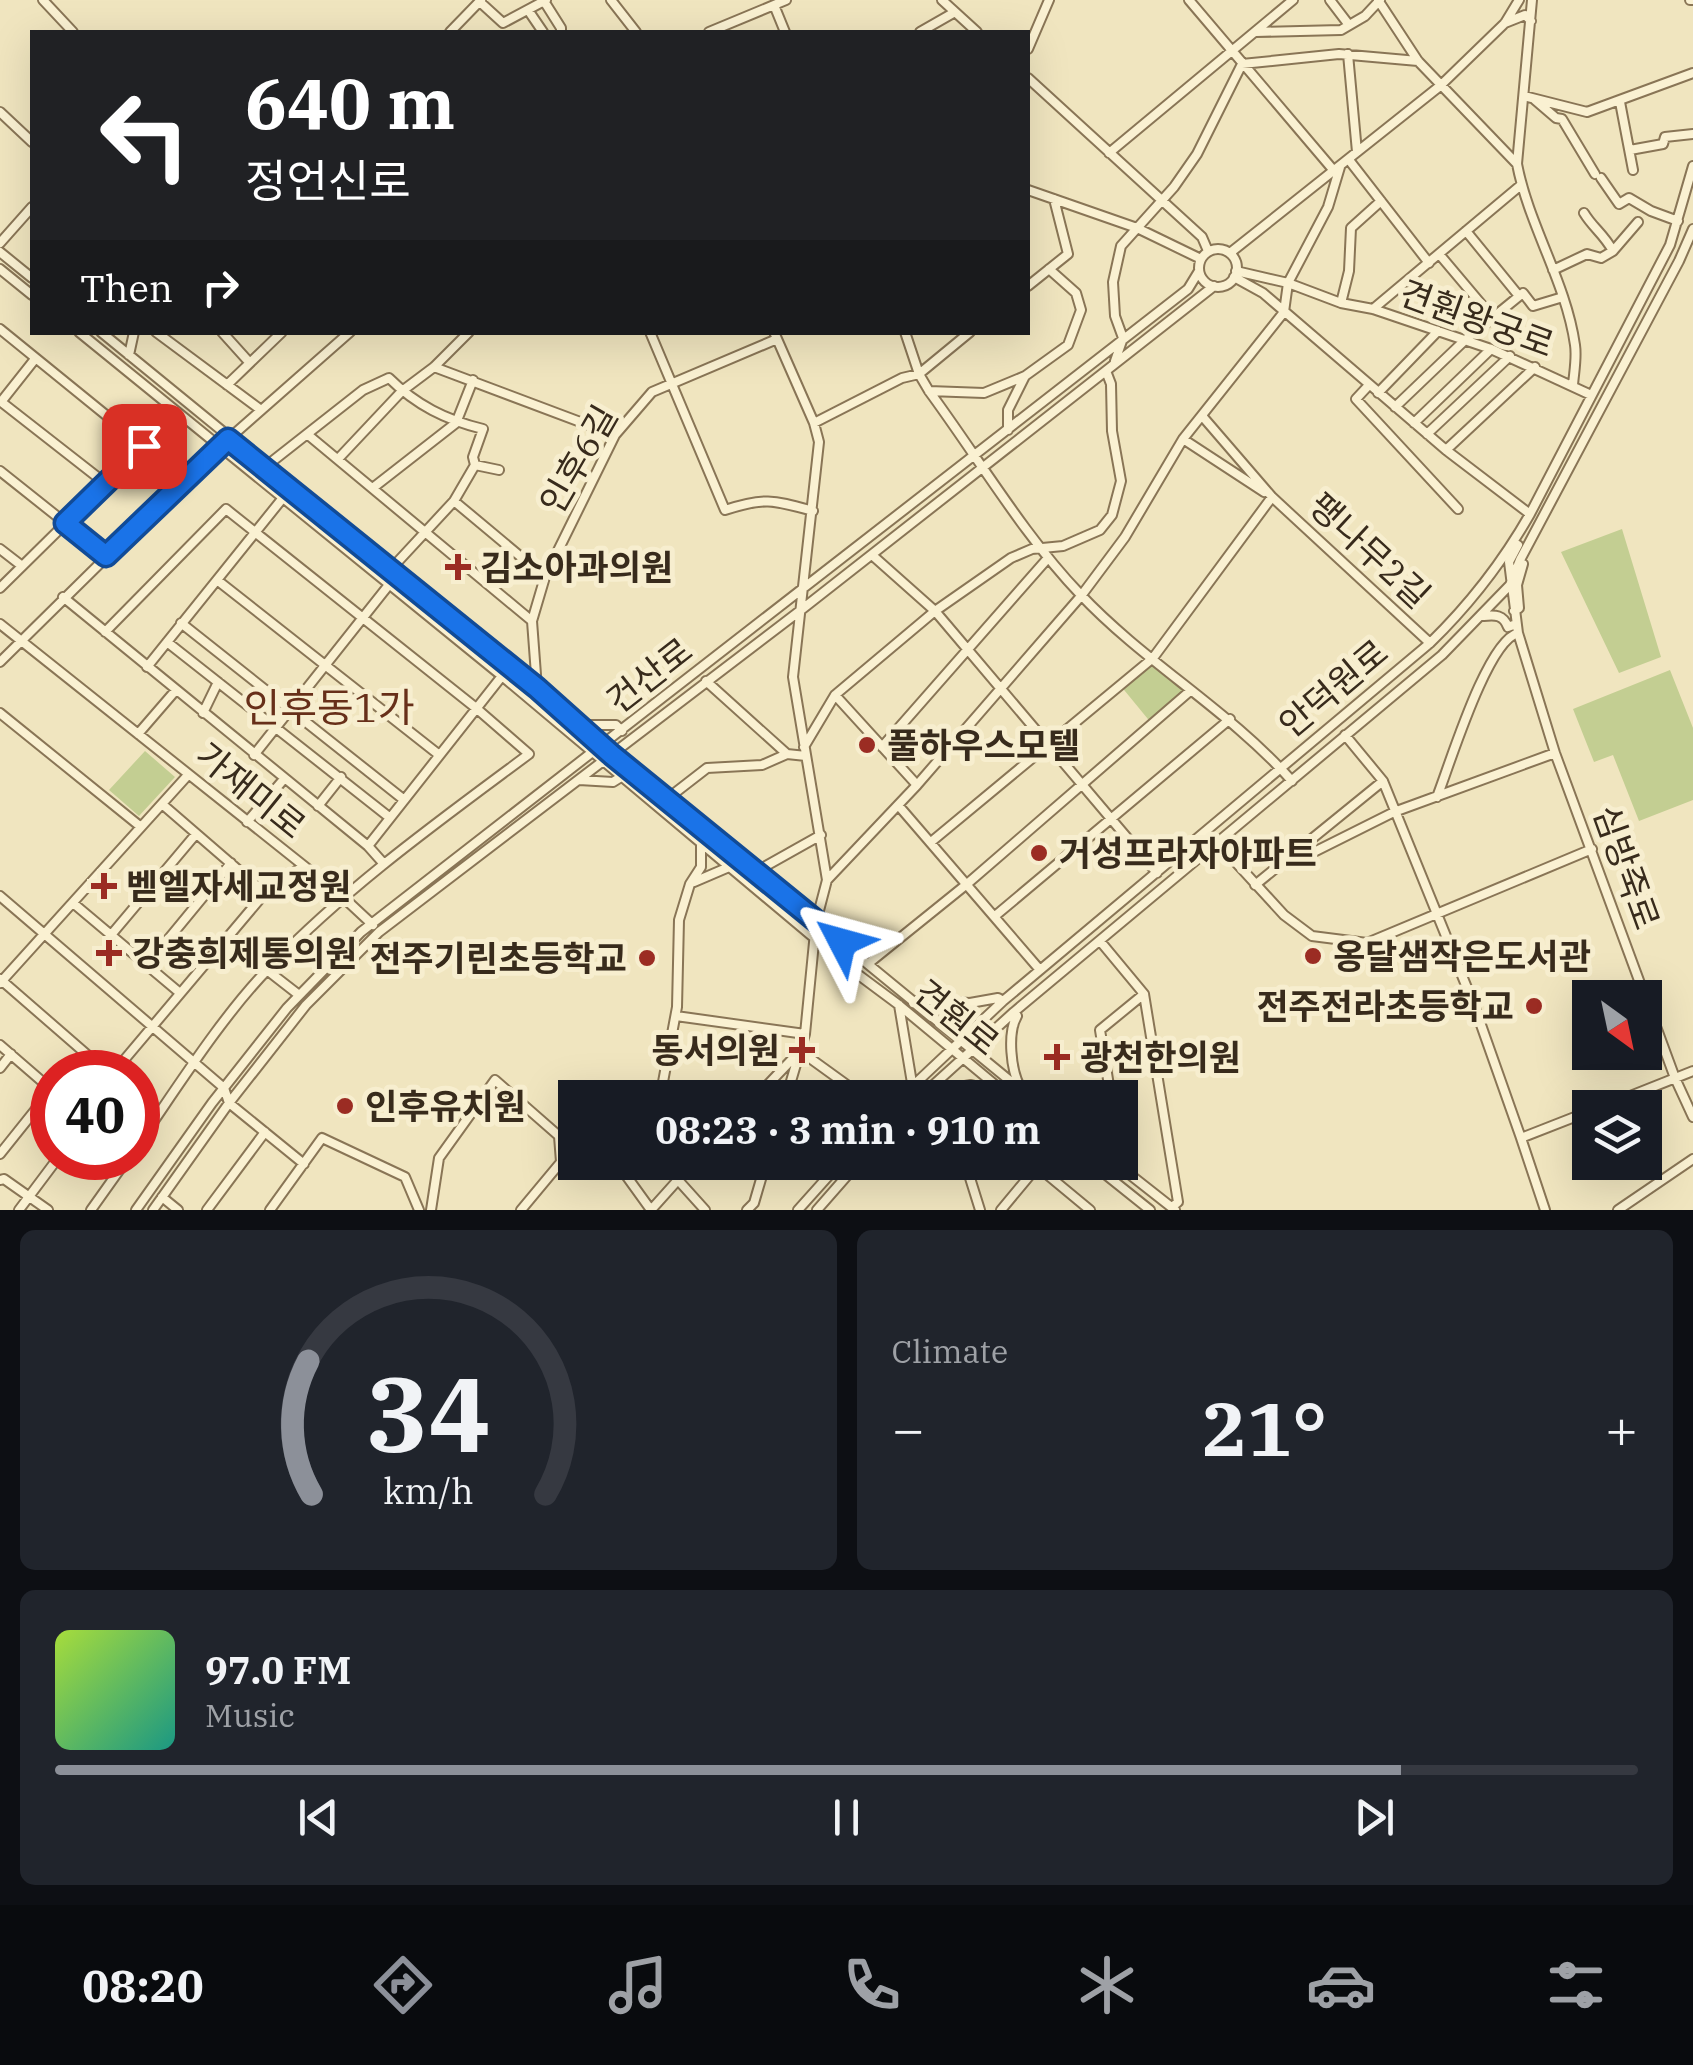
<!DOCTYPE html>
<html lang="en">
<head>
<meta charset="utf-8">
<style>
  :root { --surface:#171b24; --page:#20242c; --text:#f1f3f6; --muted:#9ea1a6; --line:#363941; --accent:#8c9099 }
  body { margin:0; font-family:"IBM Plex Serif","Noto Sans KR",serif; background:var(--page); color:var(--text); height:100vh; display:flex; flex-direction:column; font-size:38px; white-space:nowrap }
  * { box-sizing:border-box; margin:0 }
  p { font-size:32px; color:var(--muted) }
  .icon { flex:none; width:55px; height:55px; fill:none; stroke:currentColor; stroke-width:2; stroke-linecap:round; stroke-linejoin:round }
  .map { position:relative; height:1210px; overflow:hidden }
  .details { display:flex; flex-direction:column; gap:20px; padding:20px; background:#0d0f14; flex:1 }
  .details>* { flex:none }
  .guide { position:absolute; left:30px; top:30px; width:1000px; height:305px; border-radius:0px; box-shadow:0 10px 40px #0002; background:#202124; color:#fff; overflow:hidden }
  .needle { width:65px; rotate:147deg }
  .fabs { position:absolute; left:1572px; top:980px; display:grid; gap:20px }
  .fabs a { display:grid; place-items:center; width:90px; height:90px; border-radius:0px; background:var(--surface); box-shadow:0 10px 40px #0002; font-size:50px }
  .speed { position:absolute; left:30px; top:1050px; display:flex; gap:20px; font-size:50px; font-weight:700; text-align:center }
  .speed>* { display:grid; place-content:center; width:130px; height:130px; border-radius:50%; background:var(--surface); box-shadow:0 10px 40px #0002; line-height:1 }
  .speed .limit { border:15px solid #d22; background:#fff; color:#111 }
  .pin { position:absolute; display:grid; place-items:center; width:85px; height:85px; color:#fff; margin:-42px; border-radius:20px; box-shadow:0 5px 15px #0006 }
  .me { position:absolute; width:110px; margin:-55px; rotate:309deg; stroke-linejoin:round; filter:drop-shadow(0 0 8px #0008) }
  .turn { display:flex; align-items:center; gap:35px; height:210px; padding:0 50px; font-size:45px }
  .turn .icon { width:130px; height:130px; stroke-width:2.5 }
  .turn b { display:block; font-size:70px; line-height:85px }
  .then { display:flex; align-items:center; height:95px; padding:0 50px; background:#0003; gap:20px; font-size:38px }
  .big { font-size:75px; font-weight:700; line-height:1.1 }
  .details .widget { flex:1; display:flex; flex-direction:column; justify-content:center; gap:15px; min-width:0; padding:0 35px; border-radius:15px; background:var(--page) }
  .details .dial { align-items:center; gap:0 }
  .dial svg { height:260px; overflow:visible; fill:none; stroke:var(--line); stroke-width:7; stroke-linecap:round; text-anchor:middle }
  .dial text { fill:var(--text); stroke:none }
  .song { display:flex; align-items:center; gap:30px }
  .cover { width:120px; height:120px; border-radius:15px; background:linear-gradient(135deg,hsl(80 70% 55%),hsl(170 70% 35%)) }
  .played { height:10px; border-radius:5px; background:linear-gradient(90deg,var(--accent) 85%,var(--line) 85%) }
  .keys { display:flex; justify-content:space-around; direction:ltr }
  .heat { display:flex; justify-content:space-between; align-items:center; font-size:55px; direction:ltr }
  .details .tiles { flex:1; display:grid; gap:20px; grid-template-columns:1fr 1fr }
  .widget:last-child { grid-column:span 2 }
  .trip { position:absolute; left:558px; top:1080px; width:580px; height:100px; border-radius:0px; background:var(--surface); box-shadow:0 10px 40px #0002; font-weight:700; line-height:100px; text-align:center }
  .menu { display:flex; height:160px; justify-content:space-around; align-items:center; background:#090b0e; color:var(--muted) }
  .menu .icon { width:70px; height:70px }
  .menu .selected { color:var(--accent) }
  .menu b { font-size:45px; color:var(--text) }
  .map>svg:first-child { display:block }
  .green { fill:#c3ce92 }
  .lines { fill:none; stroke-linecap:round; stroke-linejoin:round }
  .minor-casing { stroke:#897556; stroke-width:12 }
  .minor { stroke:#faf1d2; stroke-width:8 }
  .route-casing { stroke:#114b97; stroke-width:25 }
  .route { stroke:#1a73e8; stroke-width:18 }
  .poi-dot { fill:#9b2c23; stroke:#f7eecf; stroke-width:4 }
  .labels { text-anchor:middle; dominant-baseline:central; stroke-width:10; stroke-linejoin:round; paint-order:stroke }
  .street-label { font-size:35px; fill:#382b1c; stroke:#f7eecf }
  .poi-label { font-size:35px; font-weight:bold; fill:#382b1c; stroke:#f7eecf; text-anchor:start }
  .quarter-label { font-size:40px; fill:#672f19; stroke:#f7eecf }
</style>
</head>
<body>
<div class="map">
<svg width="1693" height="1210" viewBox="0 0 1693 1210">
  <rect width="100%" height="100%" fill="#f0e5bf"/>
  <!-- green -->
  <path class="green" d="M 1622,529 L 1661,657 L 1619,673 L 1561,552 Z
    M 1154,659 L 1190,691 L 1152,724 L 1120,685 Z
    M 1670,670 L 1693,728 L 1693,800 L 1639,821 L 1613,755 L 1594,762 L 1573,709 Z
    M 145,751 L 175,777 L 139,816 L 109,790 Z"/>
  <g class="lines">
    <!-- minor casing -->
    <g class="minor-casing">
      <path id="minor" d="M 43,0 L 73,32
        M 611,0 L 636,32
        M 942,0 L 977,32
        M 1189,0 L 1335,172
        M 1330,0 L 1349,25
        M 1378,0 L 1418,61 L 1517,164
        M 1532,0 L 1517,164 C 1529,226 1566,282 1575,345 C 1577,358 1574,372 1573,385
        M 1690,0 L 1693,0
        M 544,1 L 561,28 L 561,32
        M 480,2 L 503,23 L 546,0
        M 774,5 L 785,32
        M 528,10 L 543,32
        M 1505,23 L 1525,15 L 1531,21
        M 450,32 L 481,0
        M 709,32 L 786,0
        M 920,32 L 955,12
        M 1256,32 L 1341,30 L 1365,16 L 1380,0
        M 1028,49 L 1049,0
        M 1348,54 L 1357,152
        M 1028,78 L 1202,237 L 1208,251
        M 1524,96 L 1587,112 L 1693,73
        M 1535,100 L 1556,118 L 1562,119 L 1595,174
        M 1620,102 L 1633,170
        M 0,112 L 32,142
        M 1630,150 L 1663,144 L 1665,137 L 1693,134
        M 1109,153 L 1293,0
        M 1349,160 L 1429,263
        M 1601,178 L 1619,204 L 1629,198 L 1651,211 L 1678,221
        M 1028,190 L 1137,228 L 1201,259
        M 1584,213 C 1593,228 1603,233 1613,251
        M 1466,231 L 1519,296
        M 0,243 L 32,207
        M1199 268a19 19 0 1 1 38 0a19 19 0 1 1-38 0Z
        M 0,252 L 32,278
        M 1230,253 L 1440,86 L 1505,23 L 1519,0
        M 1439,254 L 1493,318
        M 0,269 L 32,295
        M 1553,270 L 1587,254 L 1601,258 L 1613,251 L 1638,222
        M 1236,271 L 1288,283 L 1341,303 L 1373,309 L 1491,349 L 1591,395
        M 1234,277 L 1263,293 L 1446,450 L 1530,514
        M 1028,286 L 1068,254 L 1054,199
        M 1341,303 L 1349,271 L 1351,228 L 1381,201
        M 1373,309 L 1521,185
        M 1284,312 L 1288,283 L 1328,207 L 1340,167
        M 0,329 L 144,446 L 0,588
        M 79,332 L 502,676 L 856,973 L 899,1005 L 1011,1098
        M 101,332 L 537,688 L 613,755 L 1031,1098
        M 156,332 L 261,410
        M 222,332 L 249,362
        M 650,332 L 725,510 C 765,497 773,500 813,511
        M 774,332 L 814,423 L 819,442 L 793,677 L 827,880 L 816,922 L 805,1034 L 786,1098
        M 905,332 L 919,374 L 929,391 C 977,456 1025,537 1080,594 C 1145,663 1229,710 1292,781
        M 129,355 L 134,332
        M 1115,361 L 1123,338 L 1115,316 L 1113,282 L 1121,246 L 1174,187 L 1197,154 L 1242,64 L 1339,54 L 1418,61
        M 434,367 L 615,435
        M 227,385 L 282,332
        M 1369,385 L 1356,399 L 1458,509
        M 929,391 L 984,393 L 1025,376
        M 1378,393 L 1438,331
        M 0,401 L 105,483
        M 1,402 L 35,359
        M 1395,407 L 1464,341 L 1523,293 L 1533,306 L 1563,297
        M 1203,417 L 1272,497 L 1430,643
        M 814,423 L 902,378 L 919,374 L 970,332
        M 1414,423 L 1491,349
        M 1008,430 L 1008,410 L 1025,376 L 1068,345 L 1081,310 L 1076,293 L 1049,269
        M 307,434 L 532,621
        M 1427,434 L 1510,356
        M 1183,439 L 1264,492
        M 1446,450 L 1535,367
        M 338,459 L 402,391 L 434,367 L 469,332
        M 475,465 L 499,470
        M 265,467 L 363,390 L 389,378 C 416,405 446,420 483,429 L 473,457 L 475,465 L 454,501 L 391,569
        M 0,471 L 107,556
        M 374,487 L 456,423 L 473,380
        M 454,501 L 545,577
        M 1518,545 L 1509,562 L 1518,633 L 1555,753 L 1675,1078 L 1693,1117
        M 0,549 L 22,566
        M 872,555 L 935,611 L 1157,873
        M 217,580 L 438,754
        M 63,597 L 368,846 L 384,864
        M 1514,611 L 1519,608 L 1517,585 L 1523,564
        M 1483,616 C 1495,615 1503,614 1508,627 L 1516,624
        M 181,623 L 403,799
        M 0,624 L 343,897 L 373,925
        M 105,632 L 226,509 L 476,708 L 529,754 C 439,821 348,886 270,967 C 222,1016 177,1088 138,1144
        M 167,642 L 389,817
        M 0,662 L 208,457 L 350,332
        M 147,667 L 282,499
        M 706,681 L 787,754 L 806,756
        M 537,688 L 532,621 L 545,577 L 615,435 L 652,392 L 777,339
        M 835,695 L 917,785
        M 0,713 L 141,827
        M 203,713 L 218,682
        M 583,729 L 590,725 L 616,725 L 622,731
        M 138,734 L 176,690
        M 1345,735 L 1383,781 L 1474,1005 L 1521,1138
        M 804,747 L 835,695 L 935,611 L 1011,558 L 1032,549 L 1063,546 L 1100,530 L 1112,515 L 1121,481 L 1112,431 L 1111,384 L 1106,371
        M 882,747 L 1048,558
        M 254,755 L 388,586
        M 579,780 L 613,782 L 621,777
        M 1437,797 C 1450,764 1487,641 1518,633
        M 667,799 L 707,768 L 762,765 L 787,754
        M 162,804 L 265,893
        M 898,805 L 1040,970
        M 318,806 L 341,777
        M 247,822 L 284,779
        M 931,842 L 1153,658 L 1272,497
        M 368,846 L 502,676
        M 1213,846 L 1230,856 L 1284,915 L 1312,936 L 1367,943 L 1592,849
        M 1314,852 L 1394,812 L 1555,753
        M 757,871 L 821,835
        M 827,880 L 917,785 L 1081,596 L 1125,537 L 1183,439 L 1284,312
        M 694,882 L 729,867
        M 1255,885 L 1383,781
        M 0,896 L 224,1088 L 229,1103 L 304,1164
        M 73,903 L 180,993
        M 995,916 L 1230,719
        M 111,935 L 196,834
        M 227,939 L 299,995
        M 1100,941 L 1144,994 L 1178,1202 L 1172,1207
        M 869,963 L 967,884 L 1190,691
        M 147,965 L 231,863
        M 0,979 L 107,1072
        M 0,983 L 188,775
        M 913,1003 L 920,1000 L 970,1003 L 998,998 L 1003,1001
        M 899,1005 L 912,1083
        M 1014,1012 L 1017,1016 C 1007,1033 1011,1070 1020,1087
        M 676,1016 L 805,1034
        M 0,1045 L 52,1090
        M 0,1068 L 11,1054
        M 114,1072 L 265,893 L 302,867
        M 923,1093 L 971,1085 L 996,1091 L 999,1087
        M 660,1098 L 677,1007 L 679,920 L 690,884 L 701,867 L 701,845
        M 755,1098 L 800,1051 L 865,1098
        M 900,1098 L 1003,1001 L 1430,643 C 1470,604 1502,563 1530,514 L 1670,245 L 1693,166
        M 919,1098 L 1014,1012 L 1442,655 L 1510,585 L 1520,560 L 1679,261 L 1693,229
        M 1111,1098 L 1100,1030 L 1144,994
        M 1600,1108 L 1693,1071
        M 0,1154 L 52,1089
        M 561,1162 L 625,1174 L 651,1210
        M 965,1162 L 980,1210
        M 1090,1162 L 1150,1210
        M 1114,1162 L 1175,1210
        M 1038,1167 L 1090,1210
        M 0,1180 L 4,1179 L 48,1210
        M 678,1180 L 705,1210
        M 162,1197 L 178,1210
        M 19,1210 L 58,1158
        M 91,1210 L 128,1158
        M 136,1210 L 212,1103 L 287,1008 L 361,932 L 1188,289 L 1199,271
        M 153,1210 L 229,1103 L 306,1005 L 379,932 L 801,610 L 1214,286
        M 207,1210 L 265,1132
        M 270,1210 L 322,1138 L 405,1177 L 419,1210
        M 431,1210 L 439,1158 L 495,1080 L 559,1136 L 561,1162 L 521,1210
        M 651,1210 L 694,1162
        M 747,1210 L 754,1203 L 766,1162
        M 798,1210 L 841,1162
        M 817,1210 L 859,1162
        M 1001,1210 L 1041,1162
        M 1545,1210 L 1521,1138 L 1590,1111
        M 1618,1210 L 1693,1159"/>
    </g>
    <!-- minor -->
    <use href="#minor" class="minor"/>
  </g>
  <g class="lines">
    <!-- route casing -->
    <g class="route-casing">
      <path id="route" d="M 144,446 L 65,523 L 106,556 L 228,439 L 537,688 L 612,755 L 842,942"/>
    </g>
    <!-- route -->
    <use href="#route" class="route"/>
  </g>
  <!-- markers -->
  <g class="poi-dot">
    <path d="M453 552h10v10h10v10h-10v10h-10v-10h-10v-10h10z"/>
    <circle cx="867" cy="745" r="10"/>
    <circle cx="1039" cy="853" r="10"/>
    <path d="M99 871h10v10h10v10h-10v10h-10v-10h-10v-10h10z"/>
    <path d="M104 938h10v10h10v10h-10v10h-10v-10h-10v-10h10z"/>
    <circle cx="1313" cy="956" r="10"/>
    <circle cx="647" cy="958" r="10"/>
    <circle cx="1534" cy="1006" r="10"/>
    <path d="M797 1035h10v10h10v10h-10v10h-10v-10h-10v-10h10z"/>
    <path d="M1052 1042h10v10h10v10h-10v10h-10v-10h-10v-10h10z"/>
    <circle cx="345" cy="1106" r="10"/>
  </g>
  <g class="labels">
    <!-- street labels -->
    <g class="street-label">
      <text transform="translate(1477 318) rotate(20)">견훤왕궁로</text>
      <text transform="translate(578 459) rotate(-60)">인후6길</text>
      <text transform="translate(1370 550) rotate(43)">팽나무2길</text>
      <text transform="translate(649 675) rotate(-38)">건산로</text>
      <text transform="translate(1333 688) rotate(-40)">안덕원로</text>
      <text transform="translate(251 790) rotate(39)">가재미로</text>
      <text transform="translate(1627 867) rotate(70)">심방죽로</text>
      <text transform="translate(957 1017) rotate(39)">견훤로</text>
    </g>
    <!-- poi labels -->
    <g class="poi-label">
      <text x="480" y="567">김소아과의원</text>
      <text x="887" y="745">풀하우스모텔</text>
      <text x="1059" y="853">거성프라자아파트</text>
      <text x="126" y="886">벧엘자세교정원</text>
      <text x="132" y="953">강충희제통의원</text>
      <text x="1333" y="956">옹달샘작은도서관</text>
      <text x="627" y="958" text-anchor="end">전주기린초등학교</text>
      <text x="1514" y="1006" text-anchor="end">전주전라초등학교</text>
      <text x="780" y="1050" text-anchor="end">동서의원</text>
      <text x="1080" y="1057">광천한의원</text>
      <text x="365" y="1106">인후유치원</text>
    </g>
    <!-- quarter labels -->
    <g class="quarter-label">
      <text x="329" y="707">인후동1가</text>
    </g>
  </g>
</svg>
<div class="fabs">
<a><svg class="needle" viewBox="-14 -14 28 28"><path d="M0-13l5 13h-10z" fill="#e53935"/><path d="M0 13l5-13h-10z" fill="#9ea1a6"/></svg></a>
<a><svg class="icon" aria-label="layers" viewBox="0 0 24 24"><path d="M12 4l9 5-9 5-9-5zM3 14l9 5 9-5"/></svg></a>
</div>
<div class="speed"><div class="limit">40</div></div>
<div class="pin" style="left:144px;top:446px;background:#d93025"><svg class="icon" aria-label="arrive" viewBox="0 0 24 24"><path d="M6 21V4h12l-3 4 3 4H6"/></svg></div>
<svg class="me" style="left:842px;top:942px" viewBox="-20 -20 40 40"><path d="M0-17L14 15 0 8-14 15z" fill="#1a73e8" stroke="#fff" stroke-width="4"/></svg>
<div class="trip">08:23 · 3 min · 910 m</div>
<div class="guide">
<div class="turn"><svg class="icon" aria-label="left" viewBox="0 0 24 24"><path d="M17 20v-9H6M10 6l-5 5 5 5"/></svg><div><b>640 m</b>정언신로</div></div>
<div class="then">Then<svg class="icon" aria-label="right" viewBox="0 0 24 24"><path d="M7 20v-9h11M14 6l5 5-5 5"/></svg></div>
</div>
</div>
<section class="details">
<div class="tiles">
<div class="widget dial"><svg viewBox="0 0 100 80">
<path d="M14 69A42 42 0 1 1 86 69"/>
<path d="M14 69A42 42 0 0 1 13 28" stroke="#8c9099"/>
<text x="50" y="56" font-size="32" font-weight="700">34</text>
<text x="50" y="72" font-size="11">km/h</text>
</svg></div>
<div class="widget"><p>Climate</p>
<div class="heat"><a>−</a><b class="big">21°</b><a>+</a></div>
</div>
<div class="widget">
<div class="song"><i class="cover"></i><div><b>97.0 FM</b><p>Music</p></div></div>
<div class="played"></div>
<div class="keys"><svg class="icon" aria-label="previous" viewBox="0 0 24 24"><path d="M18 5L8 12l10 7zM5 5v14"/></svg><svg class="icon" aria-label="pause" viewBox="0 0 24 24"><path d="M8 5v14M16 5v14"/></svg><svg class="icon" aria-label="next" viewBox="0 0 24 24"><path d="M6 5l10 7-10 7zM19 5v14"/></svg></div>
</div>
</div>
</section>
<nav class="menu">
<b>08:20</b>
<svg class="icon selected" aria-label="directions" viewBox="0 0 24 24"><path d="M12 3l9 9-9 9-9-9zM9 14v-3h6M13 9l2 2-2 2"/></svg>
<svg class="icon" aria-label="music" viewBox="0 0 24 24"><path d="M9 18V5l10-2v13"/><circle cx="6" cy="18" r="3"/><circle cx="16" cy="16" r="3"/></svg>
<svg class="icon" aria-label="phone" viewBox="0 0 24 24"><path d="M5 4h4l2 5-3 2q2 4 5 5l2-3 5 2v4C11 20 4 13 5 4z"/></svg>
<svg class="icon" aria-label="climate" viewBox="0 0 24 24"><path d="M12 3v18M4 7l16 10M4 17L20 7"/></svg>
<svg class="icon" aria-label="car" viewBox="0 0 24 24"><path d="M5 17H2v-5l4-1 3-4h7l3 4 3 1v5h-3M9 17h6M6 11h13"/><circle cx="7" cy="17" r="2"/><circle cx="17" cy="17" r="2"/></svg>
<svg class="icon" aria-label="filters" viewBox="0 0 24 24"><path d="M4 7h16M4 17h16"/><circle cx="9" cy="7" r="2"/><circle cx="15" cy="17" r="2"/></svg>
</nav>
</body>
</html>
